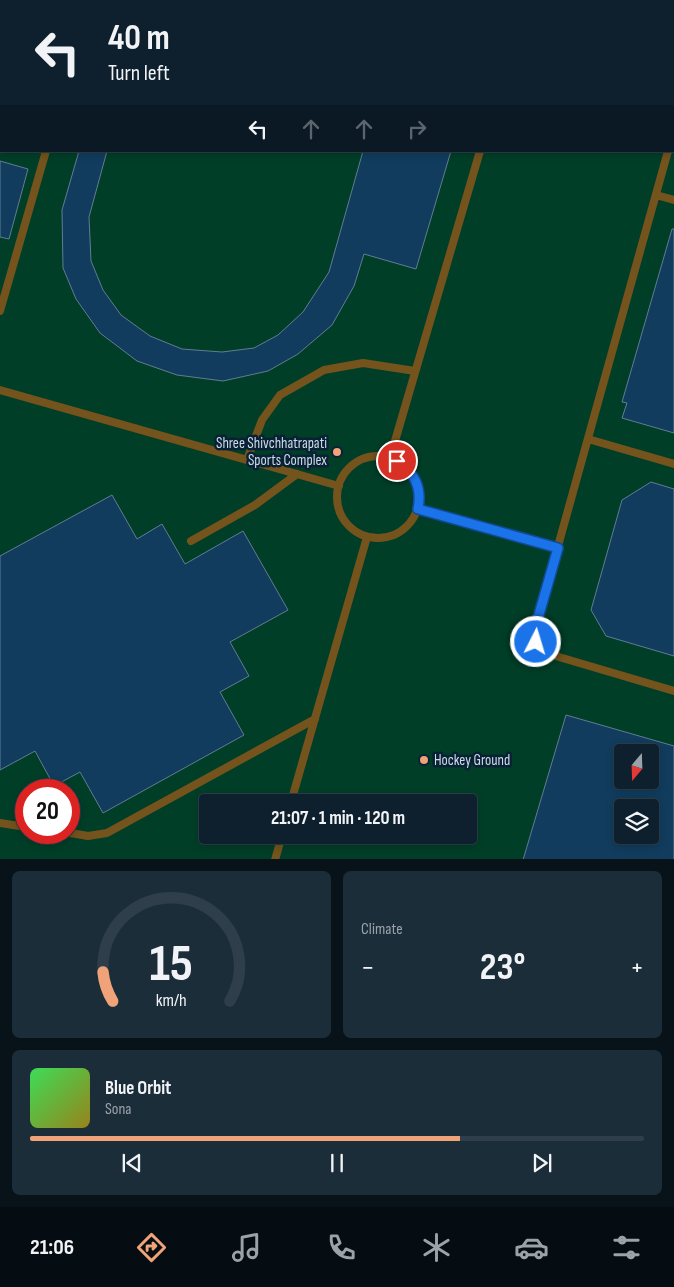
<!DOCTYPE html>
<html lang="en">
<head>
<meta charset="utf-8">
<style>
  :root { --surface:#0e202e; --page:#1c2d3a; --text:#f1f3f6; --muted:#9ba3aa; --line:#2e3e4a; --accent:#f0a279 }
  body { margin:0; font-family:"Sofia Sans Condensed",sans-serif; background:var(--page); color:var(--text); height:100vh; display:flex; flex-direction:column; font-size:19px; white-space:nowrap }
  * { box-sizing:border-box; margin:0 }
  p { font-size:16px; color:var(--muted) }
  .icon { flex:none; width:28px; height:28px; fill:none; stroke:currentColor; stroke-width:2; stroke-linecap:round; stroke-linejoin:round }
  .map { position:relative; height:859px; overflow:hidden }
  .drawer { display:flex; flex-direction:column; gap:12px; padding:12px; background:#081219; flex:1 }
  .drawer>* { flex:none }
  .top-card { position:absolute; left:0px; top:0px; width:675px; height:152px; box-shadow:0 2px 8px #0003,0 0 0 1px var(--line); background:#0e202e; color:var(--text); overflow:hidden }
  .needle { width:32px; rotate:199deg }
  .controls { position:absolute; left:614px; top:744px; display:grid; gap:10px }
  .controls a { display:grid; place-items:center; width:45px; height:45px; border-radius:5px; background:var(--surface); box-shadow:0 2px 8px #0003,0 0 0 1px var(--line); font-size:25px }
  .speed { position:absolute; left:15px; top:779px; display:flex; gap:10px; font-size:25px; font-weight:700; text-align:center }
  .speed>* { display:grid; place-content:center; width:65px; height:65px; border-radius:50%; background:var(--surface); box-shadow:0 2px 8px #0003,0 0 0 1px var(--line); line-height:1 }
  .speed .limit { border:8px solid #d22; background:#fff; color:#111 }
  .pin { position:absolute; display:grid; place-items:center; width:42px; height:42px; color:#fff; margin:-21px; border:2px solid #fff; border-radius:50%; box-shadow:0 1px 5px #0007 }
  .me { position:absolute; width:55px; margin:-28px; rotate:5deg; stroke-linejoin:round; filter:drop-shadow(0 0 4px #0008) }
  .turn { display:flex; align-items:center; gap:18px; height:105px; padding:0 25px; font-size:22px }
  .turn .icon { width:65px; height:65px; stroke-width:2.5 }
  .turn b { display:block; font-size:35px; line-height:42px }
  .lanes { display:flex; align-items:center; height:48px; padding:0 25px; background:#0003; justify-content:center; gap:25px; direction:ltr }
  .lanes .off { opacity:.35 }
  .big { font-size:38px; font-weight:700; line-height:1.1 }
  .drawer .card { flex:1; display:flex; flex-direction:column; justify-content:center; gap:8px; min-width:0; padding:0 18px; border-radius:8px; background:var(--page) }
  .drawer .dial { align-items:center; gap:0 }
  .dial svg { height:130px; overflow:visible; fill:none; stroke:var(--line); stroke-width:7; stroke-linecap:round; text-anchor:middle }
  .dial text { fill:var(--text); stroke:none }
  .song { display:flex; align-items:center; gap:15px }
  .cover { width:60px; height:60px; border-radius:8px; background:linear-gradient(135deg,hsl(130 70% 55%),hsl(50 70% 35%)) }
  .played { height:5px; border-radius:2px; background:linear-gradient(90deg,var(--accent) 70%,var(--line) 70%) }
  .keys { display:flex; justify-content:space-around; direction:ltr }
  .heat { display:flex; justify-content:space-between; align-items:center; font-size:28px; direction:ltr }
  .drawer .tiles { flex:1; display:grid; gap:12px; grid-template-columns:1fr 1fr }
  .card:last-child { grid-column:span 2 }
  .trip { position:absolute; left:199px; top:794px; width:278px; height:50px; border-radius:5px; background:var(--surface); box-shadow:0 2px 8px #0003,0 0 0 1px var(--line); font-weight:700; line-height:50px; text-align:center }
  .tabs { display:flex; height:80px; justify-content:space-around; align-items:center; background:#060d12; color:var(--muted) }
  .tabs .icon { width:35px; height:35px }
  .tabs .on { color:var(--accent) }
  .tabs b { font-size:22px; color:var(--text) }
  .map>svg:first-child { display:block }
  .green { fill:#003e28; fill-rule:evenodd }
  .building { fill:#113c5d; stroke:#627c93; fill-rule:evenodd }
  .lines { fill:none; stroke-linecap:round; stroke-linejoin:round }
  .service { stroke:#74531c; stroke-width:8 }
  .route-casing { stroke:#114b97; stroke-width:12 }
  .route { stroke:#1a73e8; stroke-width:9 }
  .poi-dot { fill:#f0a279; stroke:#092134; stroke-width:2 }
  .labels { text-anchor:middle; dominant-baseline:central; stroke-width:5; stroke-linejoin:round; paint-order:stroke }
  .poi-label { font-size:15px; fill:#cddbe8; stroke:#092134; text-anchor:end }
</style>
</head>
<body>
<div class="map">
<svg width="674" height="860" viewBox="0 0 674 860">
  <rect width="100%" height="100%" fill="#132b3e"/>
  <!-- green -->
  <path class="green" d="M 0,0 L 674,0 L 674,859 L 0,860 ZM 1,1 L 674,1 L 674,151 L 1,151 ZM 622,752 L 650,752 L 650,780 L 622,780 ZM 26,790 L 69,790 L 69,832 L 26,832 ZM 208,802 L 468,802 L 468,835 L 208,835 ZM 622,808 L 650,808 L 650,835 L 622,835 Z"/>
  <!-- building -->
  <path class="building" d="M 394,0 L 424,0 L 424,1 L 394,1 Z
    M 79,151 L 107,151 L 89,217 L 91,261 L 103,290 L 121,315 L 150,336 L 182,349 L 222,352 L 254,348 L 278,335 L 303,312 L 329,272 L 363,151 L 451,151 L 416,269 L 364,254 L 354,286 L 332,325 L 298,354 L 268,371 L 223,381 L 177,375 L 137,361 L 100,333 L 76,299 L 63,268 L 62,210 Z
    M 0,161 L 28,169 L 9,239 L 0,237 Z
    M 672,229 L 674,229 L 674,433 L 622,418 L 627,403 L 622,402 Z
    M 651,482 L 674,489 L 674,656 L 606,636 L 591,610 L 622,500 Z
    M 112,495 L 137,539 L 162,524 L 185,564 L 243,531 L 288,610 L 230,642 L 249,676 L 220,692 L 244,735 L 103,813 L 80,772 L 54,786 L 35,751 L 0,770 L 0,556 Z
    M 566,715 L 674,746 L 674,860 L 523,860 ZM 622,752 L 650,752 L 650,780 L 622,780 ZM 622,808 L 650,808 L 650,835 L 622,835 Z"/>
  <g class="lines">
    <!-- service -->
    <path class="service" d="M 89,1 L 89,0
      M 525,1 L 526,0
      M 674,132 L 674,131
      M 668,151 L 536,625 C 536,648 538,649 559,657 L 674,691
      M 656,195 L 674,200
      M 0,311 L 46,151
      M 0,390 L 339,486
      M 588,439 L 674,464
      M337 497a41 41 0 1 1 82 0a41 41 0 1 1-82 0Z
      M 390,458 L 480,151
      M 247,460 L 262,420 L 280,395 L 324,370 L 363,363 L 415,371
      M 418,509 L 558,548
      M 191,541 L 255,505 L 297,474
      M 291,802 L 367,537
      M 0,823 L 26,827
      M 65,832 L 88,836 L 107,833 L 315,719
      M 275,860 L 282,835"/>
  </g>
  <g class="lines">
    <!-- route casing -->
    <g class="route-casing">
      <path id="route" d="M 397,461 C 415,472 422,489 418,509 L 558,548 L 536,625 L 536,642"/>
    </g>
    <!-- route -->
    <use href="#route" class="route"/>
  </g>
  <!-- markers -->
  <g class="poi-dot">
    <circle cx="337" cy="452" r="5"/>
    <circle cx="424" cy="760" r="5"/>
  </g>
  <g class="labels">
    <!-- poi labels -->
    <g class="poi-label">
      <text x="327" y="443">Shree Shivchhatrapati<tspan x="327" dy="17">Sports Complex</tspan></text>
      <text x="434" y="760" text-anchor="start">Hockey Ground</text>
    </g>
  </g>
</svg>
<div class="controls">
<a><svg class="needle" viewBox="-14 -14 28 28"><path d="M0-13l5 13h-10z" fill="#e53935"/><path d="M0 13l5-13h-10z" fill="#9ba3aa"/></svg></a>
<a><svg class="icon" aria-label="layers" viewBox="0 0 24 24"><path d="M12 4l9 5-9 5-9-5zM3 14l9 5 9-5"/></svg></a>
</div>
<div class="speed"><div class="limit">20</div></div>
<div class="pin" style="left:397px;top:461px;background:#d93025"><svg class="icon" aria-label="arrive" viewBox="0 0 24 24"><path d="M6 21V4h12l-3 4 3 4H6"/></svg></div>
<svg class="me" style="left:536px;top:642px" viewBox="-20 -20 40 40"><circle r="17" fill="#1a73e8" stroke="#fff" stroke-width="3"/><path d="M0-11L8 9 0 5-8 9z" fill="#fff"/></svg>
<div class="trip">21:07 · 1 min · 120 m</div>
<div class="top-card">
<div class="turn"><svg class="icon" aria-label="left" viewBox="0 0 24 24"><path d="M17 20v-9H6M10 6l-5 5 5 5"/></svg><div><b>40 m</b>Turn left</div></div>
<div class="lanes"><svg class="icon" aria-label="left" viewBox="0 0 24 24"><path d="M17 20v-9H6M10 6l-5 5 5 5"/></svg><svg class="icon off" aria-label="ahead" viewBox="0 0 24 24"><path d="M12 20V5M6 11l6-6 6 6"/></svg><svg class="icon off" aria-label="ahead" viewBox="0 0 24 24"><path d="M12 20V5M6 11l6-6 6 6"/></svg><svg class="icon off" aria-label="right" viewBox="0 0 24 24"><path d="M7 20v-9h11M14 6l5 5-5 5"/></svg></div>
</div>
</div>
<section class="drawer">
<div class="tiles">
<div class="card dial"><svg viewBox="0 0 100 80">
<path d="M14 69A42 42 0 1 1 86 69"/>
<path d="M14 69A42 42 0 0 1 8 51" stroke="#f0a279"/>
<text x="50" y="56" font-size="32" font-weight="700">15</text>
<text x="50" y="72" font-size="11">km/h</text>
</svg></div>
<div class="card"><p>Climate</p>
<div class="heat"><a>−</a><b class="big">23°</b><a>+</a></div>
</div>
<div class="card">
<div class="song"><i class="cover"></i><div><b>Blue Orbit</b><p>Sona</p></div></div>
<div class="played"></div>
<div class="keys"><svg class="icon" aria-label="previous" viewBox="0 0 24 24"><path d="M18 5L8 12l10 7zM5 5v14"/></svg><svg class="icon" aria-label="pause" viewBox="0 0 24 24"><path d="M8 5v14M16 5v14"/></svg><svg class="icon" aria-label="next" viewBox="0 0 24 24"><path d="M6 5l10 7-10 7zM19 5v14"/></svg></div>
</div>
</div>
</section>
<nav class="tabs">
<b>21:06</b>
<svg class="icon on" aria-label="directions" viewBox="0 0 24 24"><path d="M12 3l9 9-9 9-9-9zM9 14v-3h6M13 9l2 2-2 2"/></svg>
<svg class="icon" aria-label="music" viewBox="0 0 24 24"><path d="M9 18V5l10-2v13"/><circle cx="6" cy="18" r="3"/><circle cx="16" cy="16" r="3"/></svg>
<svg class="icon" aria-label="phone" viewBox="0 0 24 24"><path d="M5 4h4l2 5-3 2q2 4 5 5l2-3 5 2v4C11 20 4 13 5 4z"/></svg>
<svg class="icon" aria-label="climate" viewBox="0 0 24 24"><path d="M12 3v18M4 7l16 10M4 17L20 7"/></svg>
<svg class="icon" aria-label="car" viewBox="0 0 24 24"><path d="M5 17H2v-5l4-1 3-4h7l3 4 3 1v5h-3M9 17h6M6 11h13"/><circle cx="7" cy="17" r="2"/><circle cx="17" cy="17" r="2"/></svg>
<svg class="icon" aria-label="filters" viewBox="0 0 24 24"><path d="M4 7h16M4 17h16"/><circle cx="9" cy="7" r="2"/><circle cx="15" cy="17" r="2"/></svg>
</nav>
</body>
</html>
